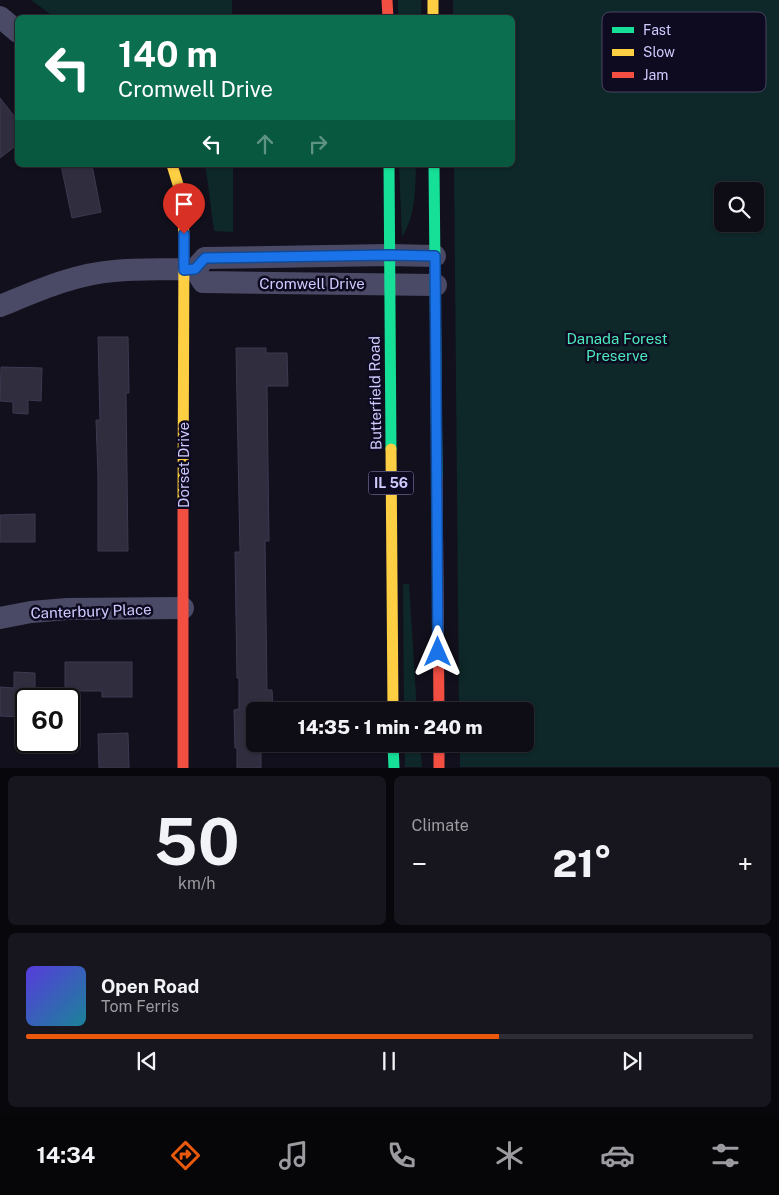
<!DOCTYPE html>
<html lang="en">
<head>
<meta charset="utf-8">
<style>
  :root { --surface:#0e0c15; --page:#17151e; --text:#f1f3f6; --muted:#9b9ba0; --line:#2e2c34; --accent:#ea580c }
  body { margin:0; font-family:"Public Sans",sans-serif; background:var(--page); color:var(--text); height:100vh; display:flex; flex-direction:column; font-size:19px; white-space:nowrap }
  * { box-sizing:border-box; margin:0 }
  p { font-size:16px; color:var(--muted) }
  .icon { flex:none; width:28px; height:28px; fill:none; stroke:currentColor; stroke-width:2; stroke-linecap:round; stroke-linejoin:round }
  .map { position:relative; height:768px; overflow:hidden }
  .panel { display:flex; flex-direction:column; gap:8px; padding:8px; background:#08070c; flex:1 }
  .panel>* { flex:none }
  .banner { position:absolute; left:15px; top:15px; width:500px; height:152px; border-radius:8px; box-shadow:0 1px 4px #0004,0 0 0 1px var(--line); background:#0b6e4f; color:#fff; overflow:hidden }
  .fabs { position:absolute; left:714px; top:182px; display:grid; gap:10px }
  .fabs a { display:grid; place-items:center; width:50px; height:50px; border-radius:8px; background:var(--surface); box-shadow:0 1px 4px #0004,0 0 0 1px var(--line); font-size:25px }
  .speed { position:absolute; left:15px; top:688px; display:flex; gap:10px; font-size:25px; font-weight:700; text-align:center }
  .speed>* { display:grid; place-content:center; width:65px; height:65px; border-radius:50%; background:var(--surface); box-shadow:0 1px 4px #0004,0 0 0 1px var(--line); line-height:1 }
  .speed .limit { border:2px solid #111; border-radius:8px; background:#fff; color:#111 }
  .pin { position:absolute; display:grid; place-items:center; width:42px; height:42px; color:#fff; margin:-51px -21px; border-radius:50% 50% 50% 0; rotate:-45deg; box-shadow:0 0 5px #0007 }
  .pin .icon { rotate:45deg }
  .me { position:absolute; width:55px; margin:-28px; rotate:0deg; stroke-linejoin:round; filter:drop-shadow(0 0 4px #0008) }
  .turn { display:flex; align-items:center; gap:18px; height:105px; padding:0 20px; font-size:22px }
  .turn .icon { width:65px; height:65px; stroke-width:2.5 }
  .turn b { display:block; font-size:35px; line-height:42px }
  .lanes { display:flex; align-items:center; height:48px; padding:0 20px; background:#0003; justify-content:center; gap:25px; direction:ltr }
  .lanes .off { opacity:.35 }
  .big { font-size:38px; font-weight:800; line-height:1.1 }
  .panel .card { flex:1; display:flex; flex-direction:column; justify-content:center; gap:8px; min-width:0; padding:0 18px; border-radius:8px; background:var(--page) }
  .panel .dial { align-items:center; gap:0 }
  .dial b { font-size:65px; line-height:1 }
  .song { display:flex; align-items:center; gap:15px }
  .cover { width:60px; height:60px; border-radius:8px; background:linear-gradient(135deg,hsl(250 70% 55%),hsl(190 70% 35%)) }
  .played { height:5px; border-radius:2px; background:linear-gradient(90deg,var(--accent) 65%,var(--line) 65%) }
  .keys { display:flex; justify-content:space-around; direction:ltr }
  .heat { display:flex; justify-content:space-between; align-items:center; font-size:28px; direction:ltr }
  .panel .tiles { flex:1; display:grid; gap:8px; grid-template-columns:1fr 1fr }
  .card:last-child { grid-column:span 2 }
  .trip { position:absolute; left:246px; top:702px; width:288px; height:50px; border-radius:8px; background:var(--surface); box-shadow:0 1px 4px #0004,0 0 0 1px var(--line); font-weight:800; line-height:50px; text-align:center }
  .tabs { display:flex; height:80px; justify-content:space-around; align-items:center; background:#060508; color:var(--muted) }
  .tabs .icon { width:35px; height:35px }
  .tabs .active { color:var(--accent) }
  .tabs b { font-size:22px; color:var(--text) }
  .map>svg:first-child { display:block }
  .green { fill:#0e2728; fill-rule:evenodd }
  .building { fill:#302d3f; stroke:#3d3951 }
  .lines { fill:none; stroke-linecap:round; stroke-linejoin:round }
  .street { stroke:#4b4a66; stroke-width:22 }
  .fast { stroke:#16e098; stroke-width:11 }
  .slow { stroke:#ffcf43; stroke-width:11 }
  .jam { stroke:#f24e42; stroke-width:11 }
  .route-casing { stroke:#114b97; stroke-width:12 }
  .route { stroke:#1a73e8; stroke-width:9 }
  .labels { text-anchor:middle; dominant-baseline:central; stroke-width:5; stroke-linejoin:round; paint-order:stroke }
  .shield { fill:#0e0b21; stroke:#9591bc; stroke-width:1 }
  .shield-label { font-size:14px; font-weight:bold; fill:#cfcbff }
  .street-label { font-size:15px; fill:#cfcbff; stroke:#0e0b21 }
  .park-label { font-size:15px; fill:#4ceabe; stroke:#0e0b21 }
  .key { fill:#0e0b21; stroke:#484564; stroke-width:1 }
  .key-label { font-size:14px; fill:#cfcbff }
</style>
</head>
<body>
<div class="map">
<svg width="779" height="768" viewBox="0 0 779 768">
  <rect width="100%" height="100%" fill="#12101c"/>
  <!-- green -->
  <path class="green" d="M 31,0 L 232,0 L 232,17 L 54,17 Z
    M 398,0 L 421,0 L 421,17 L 398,17 Z
    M 453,0 L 779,0 L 779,767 L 460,767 L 460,744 L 525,744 L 525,711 L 459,711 L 454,165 L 512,165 L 512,18 L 453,17 ZM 722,191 L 755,191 L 755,224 L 722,224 Z
    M 204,165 L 233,165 L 233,232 L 214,231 L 206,170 Z
    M 399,165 L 416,165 C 415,190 416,215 402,237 Z
    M 403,584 L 409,584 L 417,711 L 404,711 Z
    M 405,744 L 420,744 L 422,767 L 405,767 Z"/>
  <!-- building -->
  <path class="building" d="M 0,98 L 18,121 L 18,144 L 0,158 Z
    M 61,165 L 92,165 L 101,212 L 72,218 Z
    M 98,337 L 128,337 L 129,393 L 126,393 L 128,551 L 98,551 L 98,476 L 96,420 L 100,420 Z
    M 236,348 L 266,348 L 266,353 L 287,353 L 288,386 L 267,386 L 269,541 L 265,541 L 267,690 L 272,690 L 273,711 L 255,711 L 255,744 L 261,744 L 261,768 L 237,768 L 237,748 L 235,748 L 234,710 L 239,709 L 239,678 L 237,678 L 235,552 L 240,552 Z
    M 1,367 L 42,368 L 41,401 L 28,400 L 28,414 L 13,413 L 13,402 L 0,401 Z
    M 35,514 L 35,542 L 0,542 L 0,515 Z
    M 65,662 L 132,662 L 132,697 L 102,697 L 102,691 L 65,691 Z
    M 14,672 L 35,673 L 35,693 L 22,693 L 21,717 L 0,716 L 0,687 L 14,688 Z
    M 128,733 L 129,768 L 99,768 L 98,734 Z"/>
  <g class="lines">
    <!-- street -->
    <path class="street" d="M 0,17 L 18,32
      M 195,269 L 203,282 L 436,285
      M 0,306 C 37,291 74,274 114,271 C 141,268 168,270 195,269 L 205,258 L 389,255 L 435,256
      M 0,618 L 31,612 L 67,609 L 183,608"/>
    <!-- fast -->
    <path class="fast" d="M 389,165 L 391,449
      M 434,165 L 437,478
      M 393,744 L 394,768"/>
    <!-- slow -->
    <path class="slow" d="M 433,0 L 433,18
      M 172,165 L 180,191 L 184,234 L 183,504
      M 391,449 L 393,711"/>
    <!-- jam -->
    <path class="jam" d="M 387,0 L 388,18
      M 437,478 L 439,711
      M 439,744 L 439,768
      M 183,768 L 183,504"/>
  </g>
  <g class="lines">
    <!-- route casing -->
    <g class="route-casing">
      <path id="route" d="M 184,234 L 184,270 L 195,269 L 205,258 L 389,255 L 435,256 L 438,652"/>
    </g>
    <!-- route -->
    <use href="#route" class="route"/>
  </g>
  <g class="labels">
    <!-- shield labels -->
    <rect class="shield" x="368.5" y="471.5" width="45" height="23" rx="4"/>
    <g class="shield-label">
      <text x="391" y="483">IL 56</text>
    </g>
    <!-- street labels -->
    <g class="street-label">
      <text x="312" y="283">Cromwell Drive</text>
      <text transform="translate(375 393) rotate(-91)">Butterfield Road</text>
      <text transform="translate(183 465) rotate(-90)">Dorset Drive</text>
      <text transform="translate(91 611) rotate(-2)">Canterbury Place</text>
    </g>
    <!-- park labels -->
    <g class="park-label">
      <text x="617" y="338">Danada Forest<tspan x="617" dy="17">Preserve</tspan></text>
    </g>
  </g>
  <!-- legend -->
  <rect x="602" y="12" width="164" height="80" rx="8" class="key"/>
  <rect x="612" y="27" width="22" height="6" fill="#16e098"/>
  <rect x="612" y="49" width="22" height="7" fill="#ffcf43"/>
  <rect x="612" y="72" width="22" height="6" fill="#f24e42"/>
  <g class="key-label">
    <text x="643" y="35">Fast</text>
    <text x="643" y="57">Slow</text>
    <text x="643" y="80">Jam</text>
  </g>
</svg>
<div class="fabs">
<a><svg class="icon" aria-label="search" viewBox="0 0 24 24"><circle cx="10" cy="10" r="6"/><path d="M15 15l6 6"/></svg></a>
</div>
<div class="speed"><div class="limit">60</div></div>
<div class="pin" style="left:184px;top:234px;background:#d93025"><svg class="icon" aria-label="arrive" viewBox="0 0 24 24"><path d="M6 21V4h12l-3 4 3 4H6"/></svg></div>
<svg class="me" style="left:438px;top:652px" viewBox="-20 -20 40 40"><path d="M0-17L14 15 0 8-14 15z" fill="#1a73e8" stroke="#fff" stroke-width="4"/></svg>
<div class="trip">14:35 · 1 min · 240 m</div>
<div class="banner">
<div class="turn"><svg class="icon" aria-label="left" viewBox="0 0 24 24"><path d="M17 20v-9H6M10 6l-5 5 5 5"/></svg><div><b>140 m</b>Cromwell Drive</div></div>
<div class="lanes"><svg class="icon" aria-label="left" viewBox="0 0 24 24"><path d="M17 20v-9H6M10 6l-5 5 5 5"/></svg><svg class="icon off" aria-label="ahead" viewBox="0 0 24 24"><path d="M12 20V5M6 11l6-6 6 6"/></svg><svg class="icon off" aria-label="right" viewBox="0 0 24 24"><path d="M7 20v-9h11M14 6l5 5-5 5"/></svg></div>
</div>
</div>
<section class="panel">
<div class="tiles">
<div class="card dial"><b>50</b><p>km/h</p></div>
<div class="card"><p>Climate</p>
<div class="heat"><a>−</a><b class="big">21°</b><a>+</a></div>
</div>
<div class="card">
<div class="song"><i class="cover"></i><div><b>Open Road</b><p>Tom Ferris</p></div></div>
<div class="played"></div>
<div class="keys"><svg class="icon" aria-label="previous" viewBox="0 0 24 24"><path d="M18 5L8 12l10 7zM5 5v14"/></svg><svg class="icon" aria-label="pause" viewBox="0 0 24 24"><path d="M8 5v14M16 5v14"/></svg><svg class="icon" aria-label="next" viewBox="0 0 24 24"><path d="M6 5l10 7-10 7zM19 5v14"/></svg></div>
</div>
</div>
</section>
<nav class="tabs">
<b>14:34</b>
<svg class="icon active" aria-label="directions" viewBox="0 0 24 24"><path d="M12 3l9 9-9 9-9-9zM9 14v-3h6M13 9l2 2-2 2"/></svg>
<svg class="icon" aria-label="music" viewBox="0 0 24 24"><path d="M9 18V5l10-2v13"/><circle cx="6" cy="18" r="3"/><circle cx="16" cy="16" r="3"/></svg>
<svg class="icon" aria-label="phone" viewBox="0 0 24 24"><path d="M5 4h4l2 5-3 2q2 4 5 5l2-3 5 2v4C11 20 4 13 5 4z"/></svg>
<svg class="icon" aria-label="climate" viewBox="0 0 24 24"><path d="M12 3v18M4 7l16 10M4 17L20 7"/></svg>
<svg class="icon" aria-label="car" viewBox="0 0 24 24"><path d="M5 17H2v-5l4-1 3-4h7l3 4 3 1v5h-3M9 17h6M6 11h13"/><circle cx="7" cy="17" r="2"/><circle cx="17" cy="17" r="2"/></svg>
<svg class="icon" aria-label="filters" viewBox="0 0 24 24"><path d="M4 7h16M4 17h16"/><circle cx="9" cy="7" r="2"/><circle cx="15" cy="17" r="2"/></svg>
</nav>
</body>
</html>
